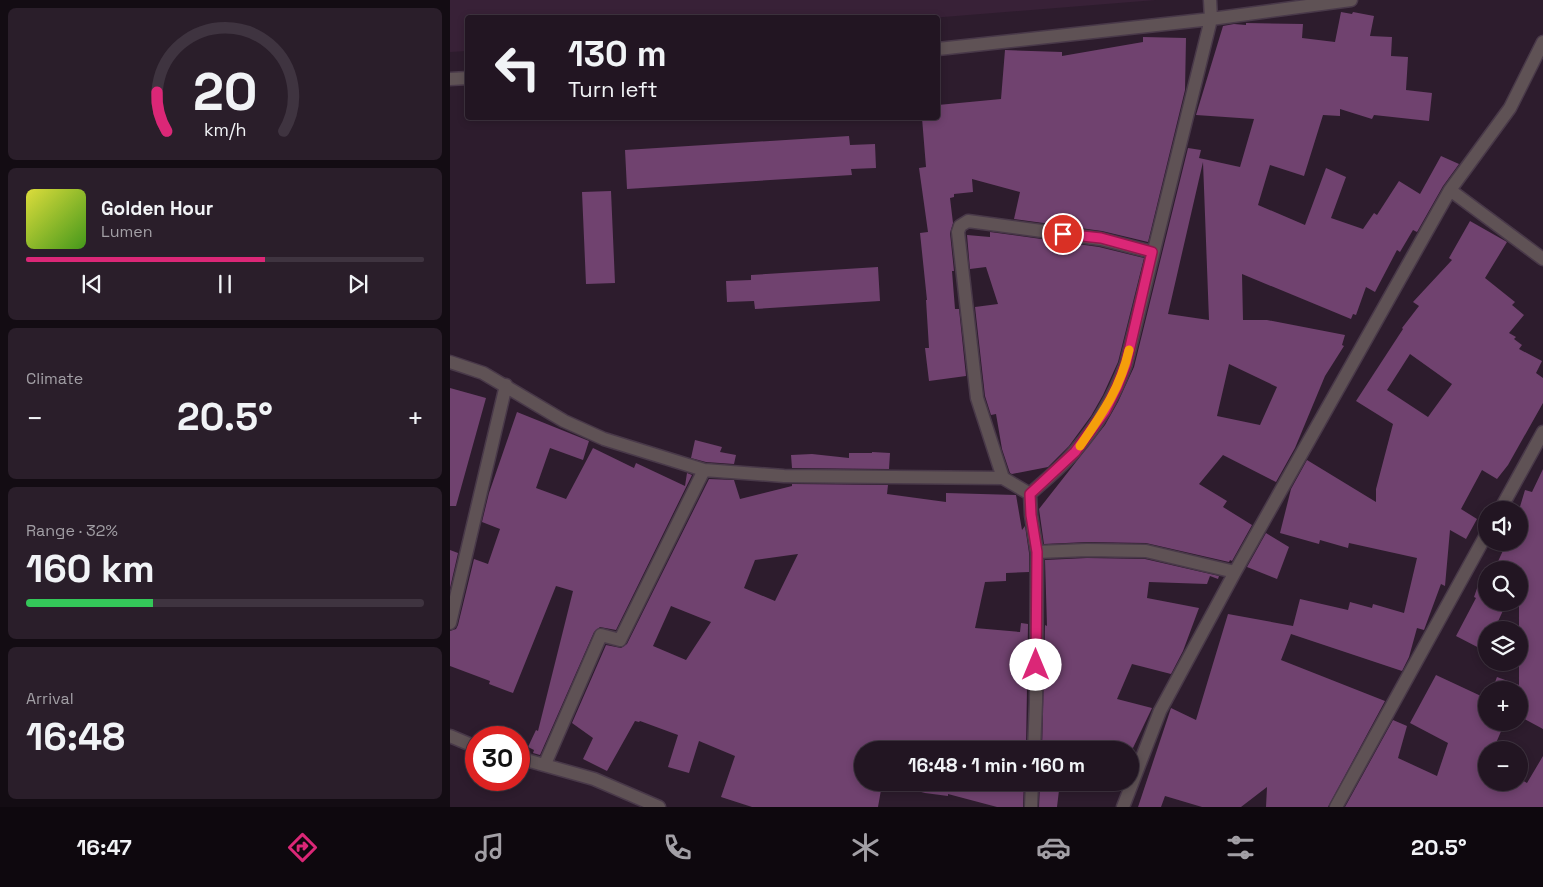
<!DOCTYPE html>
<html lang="en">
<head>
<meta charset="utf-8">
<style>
  :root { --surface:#221522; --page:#2a1e2a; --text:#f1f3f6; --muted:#a29fa5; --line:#3f3440; --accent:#db2777 }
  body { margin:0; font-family:"Space Grotesk",sans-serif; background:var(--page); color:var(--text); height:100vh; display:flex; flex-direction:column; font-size:19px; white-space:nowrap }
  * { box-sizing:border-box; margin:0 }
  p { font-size:16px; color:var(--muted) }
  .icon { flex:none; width:28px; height:28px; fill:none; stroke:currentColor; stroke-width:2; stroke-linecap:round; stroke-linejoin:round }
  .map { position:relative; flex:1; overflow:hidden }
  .sheet { display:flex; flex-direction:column; gap:8px; padding:8px; background:#130c13; width:450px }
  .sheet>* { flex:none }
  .top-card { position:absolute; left:15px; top:15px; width:475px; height:105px; border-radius:5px; box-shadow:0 2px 8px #0003,0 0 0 1px var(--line); background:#221522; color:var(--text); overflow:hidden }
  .controls { position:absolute; left:1028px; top:501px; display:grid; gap:10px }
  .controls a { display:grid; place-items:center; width:50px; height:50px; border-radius:50%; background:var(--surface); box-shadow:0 2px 8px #0003,0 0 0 1px var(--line); font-size:25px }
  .speed { position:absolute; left:15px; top:726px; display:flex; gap:10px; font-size:25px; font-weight:700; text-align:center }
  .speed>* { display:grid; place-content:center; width:65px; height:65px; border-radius:50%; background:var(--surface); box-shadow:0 2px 8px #0003,0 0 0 1px var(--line); line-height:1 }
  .speed .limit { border:8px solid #d22; background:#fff; color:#111 }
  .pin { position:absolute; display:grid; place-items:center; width:42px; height:42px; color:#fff; margin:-21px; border:2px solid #fff; border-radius:50%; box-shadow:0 1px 5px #0007 }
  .me { position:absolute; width:55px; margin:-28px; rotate:0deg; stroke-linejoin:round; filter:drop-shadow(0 0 4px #0008) }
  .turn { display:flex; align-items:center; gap:18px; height:105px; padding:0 20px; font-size:22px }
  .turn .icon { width:65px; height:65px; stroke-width:2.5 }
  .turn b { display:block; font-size:35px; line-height:42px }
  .big { font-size:38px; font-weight:600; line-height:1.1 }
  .sheet .tile { flex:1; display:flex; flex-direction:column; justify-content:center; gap:8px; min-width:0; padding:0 18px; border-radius:8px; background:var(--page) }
  .sheet .dial { align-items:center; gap:0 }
  .dial svg { height:130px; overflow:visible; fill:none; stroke:var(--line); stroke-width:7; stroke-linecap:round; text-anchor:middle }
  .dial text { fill:var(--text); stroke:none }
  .song { display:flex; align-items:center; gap:15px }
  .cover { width:60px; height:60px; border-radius:8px; background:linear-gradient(135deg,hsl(60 70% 55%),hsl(100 70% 35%)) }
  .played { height:5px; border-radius:2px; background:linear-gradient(90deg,var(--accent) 60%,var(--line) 60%) }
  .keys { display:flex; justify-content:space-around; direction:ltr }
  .heat { display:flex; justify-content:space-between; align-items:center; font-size:28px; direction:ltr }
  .charge { height:8px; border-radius:4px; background:linear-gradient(90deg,#34c759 32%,var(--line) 0) }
  .trip { position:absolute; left:404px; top:741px; width:285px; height:50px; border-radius:25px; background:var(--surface); box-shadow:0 2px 8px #0003,0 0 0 1px var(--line); font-weight:600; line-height:50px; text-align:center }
  .dock { display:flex; height:80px; justify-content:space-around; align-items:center; background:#0e080e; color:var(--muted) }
  .dock .icon { width:35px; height:35px }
  .dock .on { color:var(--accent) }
  .dock b { font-size:22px; color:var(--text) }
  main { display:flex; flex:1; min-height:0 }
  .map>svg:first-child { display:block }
  .built { fill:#382137 }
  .building { fill:#70426f; fill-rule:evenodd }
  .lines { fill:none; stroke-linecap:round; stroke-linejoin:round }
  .minor-casing { stroke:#493949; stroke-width:15 }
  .minor { stroke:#5f5255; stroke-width:12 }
  .route-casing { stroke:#8e194d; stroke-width:12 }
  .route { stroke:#db2777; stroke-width:9 }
  .slow { stroke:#f59e0b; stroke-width:9 }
</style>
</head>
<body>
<main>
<section class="sheet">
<div class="tile dial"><svg viewBox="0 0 100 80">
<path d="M14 69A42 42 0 1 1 86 69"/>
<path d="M14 69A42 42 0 0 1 8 45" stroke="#db2777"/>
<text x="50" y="56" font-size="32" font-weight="700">20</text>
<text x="50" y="72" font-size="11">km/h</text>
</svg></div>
<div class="tile">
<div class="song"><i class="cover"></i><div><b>Golden Hour</b><p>Lumen</p></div></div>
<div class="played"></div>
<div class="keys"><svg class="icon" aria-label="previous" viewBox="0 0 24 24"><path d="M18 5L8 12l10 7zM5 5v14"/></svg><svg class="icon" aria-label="pause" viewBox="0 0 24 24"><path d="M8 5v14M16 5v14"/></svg><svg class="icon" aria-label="next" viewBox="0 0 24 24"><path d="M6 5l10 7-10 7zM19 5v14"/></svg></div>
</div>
<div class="tile"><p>Climate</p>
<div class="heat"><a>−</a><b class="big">20.5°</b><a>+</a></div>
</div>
<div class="tile"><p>Range · 32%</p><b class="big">160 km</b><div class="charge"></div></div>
<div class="tile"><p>Arrival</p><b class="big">16:48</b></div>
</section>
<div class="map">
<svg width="1093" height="807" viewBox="0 0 1093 807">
  <rect width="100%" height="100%" fill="#2d1c2d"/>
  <!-- built -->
  <path class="built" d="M 0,0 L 706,0 L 481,18 L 18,18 L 17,51 L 0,52 Z"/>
  <!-- building -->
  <path class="building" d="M 891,12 L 902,14 L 903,12 L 924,16 L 920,36 L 942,37 L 941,56 L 958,57 L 956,90 L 982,93 L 979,121 L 924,115 L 922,119 L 890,109 L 890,116 L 873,115 L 854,176 L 820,165 L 808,205 L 855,225 L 876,168 L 896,177 L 881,218 L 913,229 L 924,213 L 927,215 L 949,181 L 970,194 L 991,156 L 1009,164 L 993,186 L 967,232 L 963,230 L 950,252 L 947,250 L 925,292 L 916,287 L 906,315 L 903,314 L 901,319 L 792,274 L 793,320 L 817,320 L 895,335 L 892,345 L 894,346 L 875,376 L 845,448 L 826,482 L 773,455 L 749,484 L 777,501 L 773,507 L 802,525 L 782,561 L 780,560 L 779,562 L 696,543 L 637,542 L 594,544 L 589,509 L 655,425 L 668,402 L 684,367 L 738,148 L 751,150 L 749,158 L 790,167 L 804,119 L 746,115 L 773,26 L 784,24 L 796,25 L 796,23 L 853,24 L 852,38 L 885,42 ZM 753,162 L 759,320 L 718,314 ZM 779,364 L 827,387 L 810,425 L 767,416 Z
    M 693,37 L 736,38 L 735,90 L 698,242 L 652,231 L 564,219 L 570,192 L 522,179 L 523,192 L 504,194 L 504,197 L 500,198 L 503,223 L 500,233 L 504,271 L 502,271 L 505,309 L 509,309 L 516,376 L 479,381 L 475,348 L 479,348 L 476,300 L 477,300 L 470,233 L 478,232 L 469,168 L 476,167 L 472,118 L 488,118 L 488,105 L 551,99 L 555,50 L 612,52 L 612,56 L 693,42 Z
    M 399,136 L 400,145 L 425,144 L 426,168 L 401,169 L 402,175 L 177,189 L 175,150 Z
    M 161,191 L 165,283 L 136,284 L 132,192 Z
    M 1020,221 L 1057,242 L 1035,278 L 1065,302 L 1062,305 L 1074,315 L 1059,333 L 1066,337 L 1064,339 L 1072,345 L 1069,349 L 1092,361 L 1086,373 L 1093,378 L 1093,403 L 1058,465 L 1047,479 L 1032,470 L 1011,509 L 1027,519 L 1016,539 L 1000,530 L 995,586 L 991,584 L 974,630 L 967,628 L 959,657 L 952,671 L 841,634 L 831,660 L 935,701 L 878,807 L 816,807 L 817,787 L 791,807 L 752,807 L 715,796 L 711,807 L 688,807 L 721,708 L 746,720 L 778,614 L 843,626 L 850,599 L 898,610 L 900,602 L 922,608 L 923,604 L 954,613 L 967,558 L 899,543 L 898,548 L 870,540 L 869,544 L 830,533 L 841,489 L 857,460 L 926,502 L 926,489 L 943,424 L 906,401 L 953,329 L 952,328 L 969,306 L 963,302 L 1002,260 L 999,258 ZM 960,354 L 1002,384 L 978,417 L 937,390 Z
    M 540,232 L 649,247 L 694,258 L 668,362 L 653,395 L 641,416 L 619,446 L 598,467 L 562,474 L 560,473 L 552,449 L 546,414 L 541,415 L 535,396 L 525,307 L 548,304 L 536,267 L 520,269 L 517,235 L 540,237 Z
    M 428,267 L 430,301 L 305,309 L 304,301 L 277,302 L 276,281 L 301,280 L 301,275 Z
    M 0,388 L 36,398 L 6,506 L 0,506 Z
    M 67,412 L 139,441 L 133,460 L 100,448 L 86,488 L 116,499 L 143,448 L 184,468 L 186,463 L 235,486 L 237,473 L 242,475 L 166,630 L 150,627 L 144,632 L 90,755 L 83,753 L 84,750 L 78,747 L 86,730 L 88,731 L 123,591 L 106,586 L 63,693 L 39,684 L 40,681 L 0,666 L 0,631 L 6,629 L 8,625 L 24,559 L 38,564 L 50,529 L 32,522 L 39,493 Z
    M 245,440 L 272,447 L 270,452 L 286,455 L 284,464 L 256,462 L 241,458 Z
    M 422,452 L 440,453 L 439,469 L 342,468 L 341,455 L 362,454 L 399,458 L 399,453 L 422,453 Z
    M 1093,469 L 1093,729 L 1069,716 L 1069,690 L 1042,690 L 1047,677 L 1069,685 L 1069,570 L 1044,570 L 1057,542 L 1069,542 L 1069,518 L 1073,510 L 1069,510 L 1075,490 L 1082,492 Z
    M 259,479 L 284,480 L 290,499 L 342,486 L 342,484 L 438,485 L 437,494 L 496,502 L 496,493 L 566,495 L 572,530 L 575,526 L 579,553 L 579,572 L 556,573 L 556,581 L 535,582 L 525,628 L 570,632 L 571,623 L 578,624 L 576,750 L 412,750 L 412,782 L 535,782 L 564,790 L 565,782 L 574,782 L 573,807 L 547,807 L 498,794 L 498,796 L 475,793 L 444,785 L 443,792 L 431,790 L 428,807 L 302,807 L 271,797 L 285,756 L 249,741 L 239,773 L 218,767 L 228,735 L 190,721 L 189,722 L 185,721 L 157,771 L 133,759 L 143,738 L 122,723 L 156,645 L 171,648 L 177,644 ZM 348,554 L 325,601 L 294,588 L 305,560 ZM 221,606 L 261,622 L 236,660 L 203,646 Z
    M 816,533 L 839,547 L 827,579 L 797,567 Z
    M 0,550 L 8,553 L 0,588 Z
    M 637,558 L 695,559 L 769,576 L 768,579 L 760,576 L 757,584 L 699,582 L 697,598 L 749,608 L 733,651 L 721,674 L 682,664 L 667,699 L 702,708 L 682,750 L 592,750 L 595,625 L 597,626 L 595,560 Z
    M 1033,571 L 1036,572 L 1036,602 L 1057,602 L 1044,630 L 1036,630 L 1035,651 L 1006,636 L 1026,598 L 1024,597 Z
    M 986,675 L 1031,696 L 1034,690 L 1036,691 L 1036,722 L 1055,722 L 1043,750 L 1036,750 L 1036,782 L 1069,782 L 1069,778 L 1077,783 L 1093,756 L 1093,807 L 895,807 L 943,720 L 957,726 L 948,758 L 987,776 L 998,743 L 960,723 Z
    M 590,782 L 610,782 L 607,807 L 589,807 Z"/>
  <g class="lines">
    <!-- minor casing -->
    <g class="minor-casing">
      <path id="minor" d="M 488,49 L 761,19 L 901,0
        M 0,79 L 18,78
        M 1000,190 L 1093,259
        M 0,362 L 33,373 L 114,421 L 154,439 L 254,470 L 334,476 L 553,478
        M 580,494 C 595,480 612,467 625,451 C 648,425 664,396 676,364 L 761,19 L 760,0
        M 1050,510 L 1093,432
        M 587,552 L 637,550 L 696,551 L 785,572
        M 0,623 L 56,385
        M 0,736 L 26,747
        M 584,750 L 586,702 L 587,552 L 581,515 L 580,494 L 553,478 L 527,398 L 508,232 L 510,226 L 518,221 L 651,239 L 702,252
        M 69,758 L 144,779 L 209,807
        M 95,764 L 151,635 L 170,640 L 254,470
        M 581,807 L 582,782
        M 673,807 L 710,711 L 785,572 L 1000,190 L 1060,108 L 1093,42
        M 886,807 L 1036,535"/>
    </g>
    <!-- minor -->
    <use href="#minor" class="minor"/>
  </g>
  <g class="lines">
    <!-- route casing -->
    <g class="route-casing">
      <path id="route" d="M 586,665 L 587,552 L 581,515 L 580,494 L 625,452 L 655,411 L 667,387 L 676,364 L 702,252 L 651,238 L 613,234"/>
    </g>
    <!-- route -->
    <use href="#route" class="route"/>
    <!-- slow -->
    <path class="slow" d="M 630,446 C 652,414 670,389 679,350"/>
  </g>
</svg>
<div class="controls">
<a><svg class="icon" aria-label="sound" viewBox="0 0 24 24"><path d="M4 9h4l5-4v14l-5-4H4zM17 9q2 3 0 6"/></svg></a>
<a><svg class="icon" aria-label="search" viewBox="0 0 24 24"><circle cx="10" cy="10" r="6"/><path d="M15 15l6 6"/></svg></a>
<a><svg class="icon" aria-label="layers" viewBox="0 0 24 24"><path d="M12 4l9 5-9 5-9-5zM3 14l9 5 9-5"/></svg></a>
<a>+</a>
<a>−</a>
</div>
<div class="speed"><div class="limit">30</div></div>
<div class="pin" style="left:613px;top:234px;background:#d93025"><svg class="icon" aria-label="arrive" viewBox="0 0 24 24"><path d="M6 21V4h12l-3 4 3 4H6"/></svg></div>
<svg class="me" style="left:586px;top:665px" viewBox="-20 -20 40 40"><circle r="19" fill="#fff"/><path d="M0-13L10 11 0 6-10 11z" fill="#db2777"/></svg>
<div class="trip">16:48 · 1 min · 160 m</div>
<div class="top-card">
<div class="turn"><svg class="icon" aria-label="left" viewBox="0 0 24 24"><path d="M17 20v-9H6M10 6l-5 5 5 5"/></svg><div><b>130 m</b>Turn left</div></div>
</div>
</div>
</main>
<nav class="dock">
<b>16:47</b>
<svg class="icon on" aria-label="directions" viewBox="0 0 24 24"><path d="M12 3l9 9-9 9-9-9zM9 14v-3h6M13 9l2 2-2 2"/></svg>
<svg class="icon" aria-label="music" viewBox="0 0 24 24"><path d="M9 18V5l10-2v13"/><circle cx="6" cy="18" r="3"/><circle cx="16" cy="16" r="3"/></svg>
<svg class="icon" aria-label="phone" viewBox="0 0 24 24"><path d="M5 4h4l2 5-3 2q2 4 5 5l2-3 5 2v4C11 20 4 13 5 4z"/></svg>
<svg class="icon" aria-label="climate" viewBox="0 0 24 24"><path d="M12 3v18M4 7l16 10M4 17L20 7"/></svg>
<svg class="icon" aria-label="car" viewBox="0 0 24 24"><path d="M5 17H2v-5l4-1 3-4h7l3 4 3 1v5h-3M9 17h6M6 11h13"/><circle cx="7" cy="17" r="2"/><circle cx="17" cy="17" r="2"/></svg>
<svg class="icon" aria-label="filters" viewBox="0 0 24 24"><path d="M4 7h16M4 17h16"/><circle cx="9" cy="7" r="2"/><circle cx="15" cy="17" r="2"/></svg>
<b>20.5°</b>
</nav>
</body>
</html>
